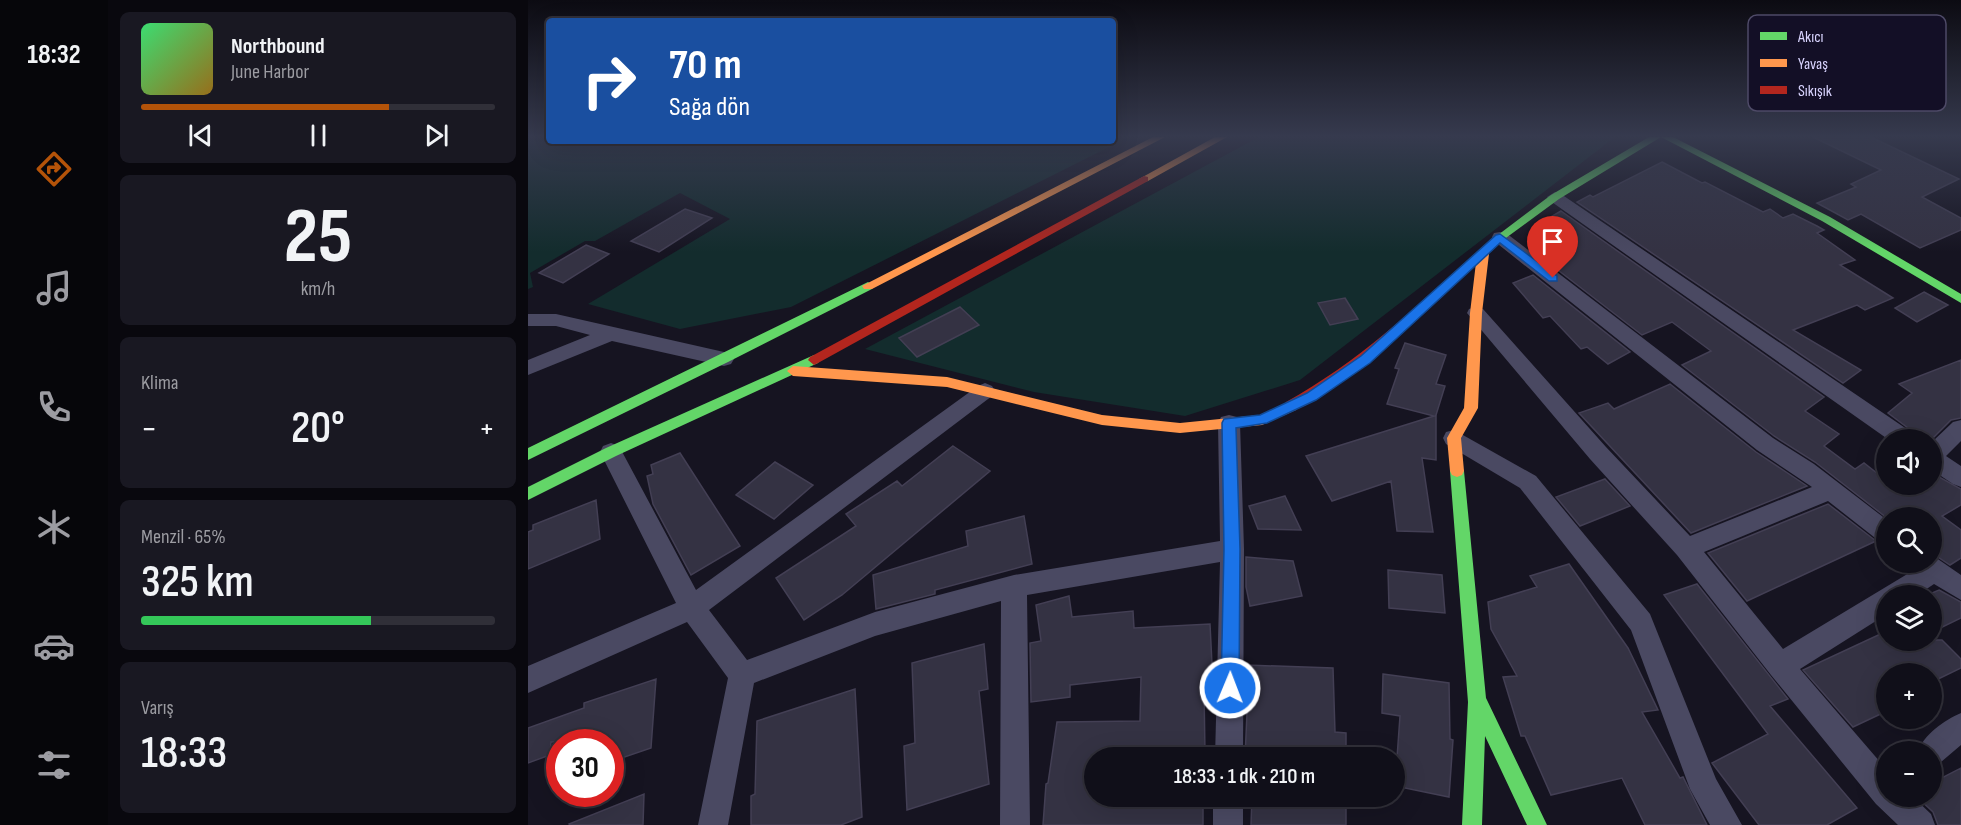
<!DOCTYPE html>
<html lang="tr">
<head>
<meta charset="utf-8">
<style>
  :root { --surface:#100f19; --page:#191822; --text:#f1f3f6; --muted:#9c9ca2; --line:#302f38; --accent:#b45309 }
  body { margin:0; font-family:"Sofia Sans Condensed",sans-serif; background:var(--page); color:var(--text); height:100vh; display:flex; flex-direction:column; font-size:22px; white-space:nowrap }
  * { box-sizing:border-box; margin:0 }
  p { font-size:20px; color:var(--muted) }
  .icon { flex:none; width:33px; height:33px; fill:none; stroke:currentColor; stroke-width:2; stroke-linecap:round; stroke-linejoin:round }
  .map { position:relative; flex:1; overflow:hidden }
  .drawer { display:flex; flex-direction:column; gap:12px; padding:12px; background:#09080e; width:420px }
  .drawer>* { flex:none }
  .hud { position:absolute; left:18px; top:18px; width:570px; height:126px; border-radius:6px; box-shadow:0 6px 24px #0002,0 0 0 2px var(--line); background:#1a4fa0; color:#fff; overflow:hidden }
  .tools { position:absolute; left:1348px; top:429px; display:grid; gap:12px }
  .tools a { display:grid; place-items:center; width:66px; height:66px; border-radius:50%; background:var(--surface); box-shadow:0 6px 24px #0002,0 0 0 2px var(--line); font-size:30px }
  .speed { position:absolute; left:18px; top:729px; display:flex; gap:12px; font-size:30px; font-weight:700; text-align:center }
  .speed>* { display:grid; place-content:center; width:78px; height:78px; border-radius:50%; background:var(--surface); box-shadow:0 6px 24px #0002,0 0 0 2px var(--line); line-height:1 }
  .speed .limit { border:9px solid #d22; background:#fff; color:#111 }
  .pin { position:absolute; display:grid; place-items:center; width:51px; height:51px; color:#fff; margin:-62px -26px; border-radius:50% 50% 50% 0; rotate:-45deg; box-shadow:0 0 6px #0007 }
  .pin .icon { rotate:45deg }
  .me { position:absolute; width:66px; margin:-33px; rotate:1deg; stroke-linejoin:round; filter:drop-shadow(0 0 4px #0008) }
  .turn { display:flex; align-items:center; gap:21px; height:126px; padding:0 24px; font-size:27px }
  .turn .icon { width:78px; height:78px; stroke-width:2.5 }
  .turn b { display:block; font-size:42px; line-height:51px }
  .big { font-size:45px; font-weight:600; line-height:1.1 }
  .drawer .widget { flex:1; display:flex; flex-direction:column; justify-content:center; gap:9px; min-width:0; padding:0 21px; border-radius:9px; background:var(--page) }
  .drawer .dial { align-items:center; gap:0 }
  .dial b { font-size:78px; line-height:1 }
  .song { display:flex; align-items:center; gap:18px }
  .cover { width:72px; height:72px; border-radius:9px; background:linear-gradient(135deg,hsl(140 70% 55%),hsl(40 70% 35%)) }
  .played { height:6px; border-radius:3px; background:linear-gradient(90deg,var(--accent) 70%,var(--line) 70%) }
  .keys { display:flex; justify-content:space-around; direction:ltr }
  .heat { display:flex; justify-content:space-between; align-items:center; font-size:33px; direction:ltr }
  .charge { height:9px; border-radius:4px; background:linear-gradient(90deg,#34c759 65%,var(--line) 0) }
  .trip { position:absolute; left:556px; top:747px; width:321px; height:60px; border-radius:30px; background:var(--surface); box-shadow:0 6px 24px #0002,0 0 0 2px var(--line); font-weight:600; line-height:60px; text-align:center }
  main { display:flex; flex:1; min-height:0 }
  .tabs { display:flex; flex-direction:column; width:108px; justify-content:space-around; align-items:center; background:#06060a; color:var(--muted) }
  .tabs .icon { width:42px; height:42px }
  .tabs .current { color:var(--accent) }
  .tabs b { font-size:27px; color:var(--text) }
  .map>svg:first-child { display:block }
  .green { fill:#132c2d }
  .building { fill:#343243; stroke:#433f54; stroke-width:1.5 }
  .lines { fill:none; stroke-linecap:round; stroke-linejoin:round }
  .street { fill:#4a4962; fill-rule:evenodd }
  .fast { fill:#63d668; fill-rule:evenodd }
  .slow { fill:#ff974d; fill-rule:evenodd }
  .jam { fill:#b3261e; fill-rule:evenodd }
  .route { fill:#1a73e8; stroke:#114b97; stroke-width:1.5 }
  .key { fill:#130f26; stroke:#4e4a67; stroke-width:1.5 }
  .key-label { font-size:16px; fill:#d9d4ff }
</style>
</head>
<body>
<main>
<nav class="tabs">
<b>18:32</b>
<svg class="icon current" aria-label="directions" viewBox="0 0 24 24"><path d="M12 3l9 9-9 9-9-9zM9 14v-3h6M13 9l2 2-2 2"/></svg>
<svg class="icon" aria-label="music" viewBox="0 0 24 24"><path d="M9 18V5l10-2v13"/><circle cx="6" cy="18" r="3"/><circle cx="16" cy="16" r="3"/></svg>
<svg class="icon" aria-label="phone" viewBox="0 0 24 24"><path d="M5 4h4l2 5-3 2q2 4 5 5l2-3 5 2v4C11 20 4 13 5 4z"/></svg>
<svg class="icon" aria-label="climate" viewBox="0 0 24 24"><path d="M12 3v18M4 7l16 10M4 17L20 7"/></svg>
<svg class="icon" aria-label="car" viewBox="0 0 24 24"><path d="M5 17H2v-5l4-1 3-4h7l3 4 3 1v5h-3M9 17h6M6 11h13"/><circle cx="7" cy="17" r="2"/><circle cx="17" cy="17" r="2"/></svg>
<svg class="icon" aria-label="filters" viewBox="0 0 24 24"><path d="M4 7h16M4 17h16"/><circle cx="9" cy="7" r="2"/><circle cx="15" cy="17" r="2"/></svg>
</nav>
<section class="drawer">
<div class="widget">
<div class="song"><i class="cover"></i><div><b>Northbound</b><p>June Harbor</p></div></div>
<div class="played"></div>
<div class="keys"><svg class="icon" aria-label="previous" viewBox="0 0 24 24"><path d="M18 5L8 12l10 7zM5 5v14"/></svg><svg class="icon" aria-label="pause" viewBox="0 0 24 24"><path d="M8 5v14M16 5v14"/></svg><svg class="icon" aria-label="next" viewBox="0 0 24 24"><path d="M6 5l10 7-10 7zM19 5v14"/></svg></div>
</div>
<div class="widget dial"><b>25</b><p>km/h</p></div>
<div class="widget"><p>Klima</p>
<div class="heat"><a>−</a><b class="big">20°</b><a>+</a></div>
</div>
<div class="widget"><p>Menzil · 65%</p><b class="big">325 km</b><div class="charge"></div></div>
<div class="widget"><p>Varış</p><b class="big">18:33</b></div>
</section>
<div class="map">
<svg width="1433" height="825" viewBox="0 0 1433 825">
  <rect width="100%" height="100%" fill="#161421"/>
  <!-- green -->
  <path class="green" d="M 0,137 L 21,137 L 21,141 L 585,141 L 585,137 L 601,137 L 263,307 L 152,329 L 60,304 L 202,219 L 152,193 L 67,241 L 57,241 L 2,273 L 5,287 L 0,289 Z
    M 731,137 L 1087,137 L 772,380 L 657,416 L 506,392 L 337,349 Z"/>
  <!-- building -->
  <path class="building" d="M 1285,137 L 1343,137 L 1431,179 L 1394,197 L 1433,218 L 1433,230 L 1392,248 L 1333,214 L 1320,220 L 1289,203 L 1328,187 L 1323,184 L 1353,170 Z
    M 1134,162 L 1174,183 L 1177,182 L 1235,212 L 1242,209 L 1255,218 L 1265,214 L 1289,226 L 1296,230 L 1289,233 L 1327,260 L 1312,265 L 1365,298 L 1337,310 L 1329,305 L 1265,330 L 1333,370 L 1315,383 L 1049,202 L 1062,195 L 1065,197 Z
    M 157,209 L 184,218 L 131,252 L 103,241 Z
    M 1033,211 L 1296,397 L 1277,411 L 1311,434 L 1296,446 L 1327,469 L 1336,463 L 1359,481 L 1359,484 L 1404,484 L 1404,473 L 1433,489 L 1433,505 L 1414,516 L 1433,530 L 1433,558 L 1422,565 L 1404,553 L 1404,518 L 1359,518 L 1287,462 L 1246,436 L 1154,365 L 1183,351 L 1144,322 L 1114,335 L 1026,267 L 1033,264 L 1006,250 L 1026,235 L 1009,225 Z
    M 58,245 L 81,254 L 35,283 L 11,273 Z
    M 1005,275 L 1102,352 L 1080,364 L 1059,347 L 1053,349 L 1022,316 L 1015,318 L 985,283 Z
    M 1396,292 L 1420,305 L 1389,322 L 1367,308 Z
    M 817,298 L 830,319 L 802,325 L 790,303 Z
    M 432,307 L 451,325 L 389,357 L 371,338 Z
    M 877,343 L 918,355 L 908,384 L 917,386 L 908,415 L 908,460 L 894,458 L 905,532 L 869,531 L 863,481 L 804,501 L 778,456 L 906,416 L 859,404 L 871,369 L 867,368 Z
    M 1433,360 L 1433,418 L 1423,420 L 1403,440 L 1396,440 L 1360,413 L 1384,393 L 1371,384 Z
    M 1142,384 L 1228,452 L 1279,486 L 1163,533 L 1051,413 L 1080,403 L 1086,409 Z
    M 425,446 L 462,471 L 314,595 L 276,620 L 248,578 L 328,526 L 318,514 L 369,481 L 374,486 Z
    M 152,453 L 212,546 L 163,575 L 125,504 L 119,476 L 125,474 L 123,465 Z
    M 247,462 L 285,485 L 246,519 L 208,495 Z
    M 1077,479 L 1102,506 L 1052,526 L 1028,497 Z
    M 757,496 L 773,530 L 730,529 L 721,506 Z
    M 68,500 L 72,539 L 0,569 L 0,532 L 5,530 L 5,525 Z
    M 1300,504 L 1348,541 L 1219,601 L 1180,553 Z
    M 496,516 L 504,564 L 407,590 L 407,594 L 348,609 L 345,575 L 440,546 L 438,531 Z
    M 718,557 L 765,561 L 774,596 L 722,606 L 718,587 Z
    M 1041,564 L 1100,648 L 1130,710 L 1114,712 L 1152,778 L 1155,777 L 1179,825 L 1117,825 L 1094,778 L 1023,795 L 997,736 L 993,736 L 975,677 L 989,676 L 963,629 L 960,602 L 1009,587 L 1002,576 Z
    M 860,570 L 914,575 L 917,613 L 861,608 Z
    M 1169,584 L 1260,699 L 1242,706 L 1329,808 L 1299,825 L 1231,825 L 1184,763 L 1240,734 L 1136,595 Z
    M 1411,590 L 1433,602 L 1433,618 L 1404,632 L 1404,593 Z
    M 541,596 L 544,617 L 605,611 L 606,628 L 682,624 L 684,664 L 687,664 L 687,689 L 676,690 L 677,752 L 567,758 L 567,796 L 675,796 L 675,825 L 515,825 L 518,784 L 520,783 L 529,722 L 612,721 L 613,677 L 542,685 L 542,697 L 503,702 L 502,643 L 513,641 L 508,605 Z
    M 1359,631 L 1359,640 L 1414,640 L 1433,659 L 1433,668 L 1404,682 L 1404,674 L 1359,674 L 1359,711 L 1325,727 L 1275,670 Z
    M 456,644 L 460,689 L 451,691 L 461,784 L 379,810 L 376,746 L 387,743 L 384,663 Z
    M 718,665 L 805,668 L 807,732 L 818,733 L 818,758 L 717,758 L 719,713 L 717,713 Z
    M 855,674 L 921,683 L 922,739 L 925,740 L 921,797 L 867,786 L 872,716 L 854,713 Z
    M 128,679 L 123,748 L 82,762 L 82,742 L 23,742 L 22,755 L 0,763 L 0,728 L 56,708 L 56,703 Z
    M 327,689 L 334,817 L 313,825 L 223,825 L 223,796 L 227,794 L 229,721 Z
    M 1433,768 L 1433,825 L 1410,825 L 1405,812 L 1388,796 L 1404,796 L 1404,783 Z
    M 116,794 L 115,825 L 42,825 L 41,824 Z
    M 724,796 L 818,796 L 818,825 L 723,825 Z"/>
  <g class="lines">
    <!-- street -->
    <path class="street" d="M 1027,192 L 1033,194 L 1386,434 L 1389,440 L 1361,440 L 1021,200 L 1019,197 Z
      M 972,232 L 978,233 L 1245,438 L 1286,464 L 1359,520 L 1359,544 L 1351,541 L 1300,501 L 1176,552 L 1255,649 L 1386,570 L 1383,562 L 1404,562 L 1404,555 L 1433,575 L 1433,600 L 1406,584 L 1388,596 L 1359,596 L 1359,614 L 1272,669 L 1359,770 L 1359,796 L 1384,796 L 1403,814 L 1407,825 L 1370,825 L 1348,804 L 1243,675 L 1149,555 L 1062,459 L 939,313 L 941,309 L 948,307 L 955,309 L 1078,447 L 1162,536 L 1284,487 L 1229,450 L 966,241 L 964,237 L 966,233 Z
      M 0,314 L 28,314 L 196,352 L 203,354 L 206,359 L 203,364 L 196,366 L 84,341 L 0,375 L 0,360 L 62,335 L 28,326 L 0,326 Z
      M 457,383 L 464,386 L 467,391 L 464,396 L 181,610 L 219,660 L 347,612 L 486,575 L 692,541 L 690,423 L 693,417 L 701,415 L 709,417 L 712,423 L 716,549 L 715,758 L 687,758 L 692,562 L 499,595 L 502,825 L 472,825 L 473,601 L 347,636 L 226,683 L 200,825 L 170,825 L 200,678 L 159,622 L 0,693 L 0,666 L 148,603 L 72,452 L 75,446 L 83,443 L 91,446 L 168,590 L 450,386 Z
      M 1433,420 L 1433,441 L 1418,456 L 1433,466 L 1433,487 L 1425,484 L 1404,470 L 1404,442 L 1425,422 Z
      M 926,430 L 1008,476 L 1122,614 L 1188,779 L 1214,825 L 1182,825 L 1162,789 L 1103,630 L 992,488 L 918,444 L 915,438 L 918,432 Z
      M 1433,713 L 1433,745 L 1413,762 L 1404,766 L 1404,752 L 1389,752 C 1396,735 1416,720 1433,713 Z
      M 685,796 L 715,796 L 715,825 L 685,825 Z"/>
    <!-- fast -->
    <path class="fast" d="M 1121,137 L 1133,137 L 1031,199 L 971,243 L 963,243 L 962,241 L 1023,195 Z
      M 1133,137 L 1145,137 L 1302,217 L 1433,294 L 1433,303 L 1294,221 Z
      M 340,282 L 346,286 L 344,289 L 200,362 L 0,460 L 0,448 Z
      M 286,355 L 292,360 L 290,363 L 88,456 L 0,500 L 0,487 L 78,448 Z
      M 929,465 L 934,467 L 936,471 L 958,698 L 1019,825 L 999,825 L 957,736 L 954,825 L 934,825 L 940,702 L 922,471 L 924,467 Z"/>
    <!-- slow -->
    <path class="slow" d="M 625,137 L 637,137 L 344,289 L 336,289 L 334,286 Z
      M 687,137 L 699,137 L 620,181 L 616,182 L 611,179 Z
      M 955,251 L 961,254 L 954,313 L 950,408 L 933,438 L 936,471 L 934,475 L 929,477 L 924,475 L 922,471 L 919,438 L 936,408 L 942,313 L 949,254 Z
      M 265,366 L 419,377 L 574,415 L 652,423 L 732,415 L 763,401 L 770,406 L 768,410 L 734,425 L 652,433 L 574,425 L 419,387 L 265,376 L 259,371 Z"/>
    <!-- jam -->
    <path class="jam" d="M 616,176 L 620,177 L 620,181 L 290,363 L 286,365 L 280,360 L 282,357 Z
      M 967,238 L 971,239 L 971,243 C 942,270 790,419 758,410 L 756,406 L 758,402 C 836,359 898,298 963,239 Z"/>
  </g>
  <!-- sky -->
  <linearGradient id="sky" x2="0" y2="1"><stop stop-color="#0c0b12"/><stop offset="0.54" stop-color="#363a4e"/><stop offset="1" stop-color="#363a4e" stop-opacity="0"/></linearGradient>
  <rect width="1433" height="252" fill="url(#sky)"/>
  <!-- route -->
  <path class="route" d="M 972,234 L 1029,276 L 1029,281 L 1021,281 L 972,243 L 842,363 L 788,400 L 739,423 L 708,428 L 712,549 L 711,688 L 708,694 L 702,697 L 696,694 L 693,688 L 696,549 L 694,423 L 696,419 L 732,415 L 779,393 L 833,356 L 968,235 Z"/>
  <!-- legend -->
  <rect x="1220" y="15" width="198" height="96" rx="9" class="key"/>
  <rect x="1232" y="32" width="27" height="8" fill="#63d668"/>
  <rect x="1232" y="59" width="27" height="8" fill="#ff974d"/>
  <rect x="1232" y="86" width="27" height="8" fill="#b3261e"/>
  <g class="key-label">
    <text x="1270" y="42">Akıcı</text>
    <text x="1270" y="69">Yavaş</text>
    <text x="1270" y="96">Sıkışık</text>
  </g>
</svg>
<div class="tools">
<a><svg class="icon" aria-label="sound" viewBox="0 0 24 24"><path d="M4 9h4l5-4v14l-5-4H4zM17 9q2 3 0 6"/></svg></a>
<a><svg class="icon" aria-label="search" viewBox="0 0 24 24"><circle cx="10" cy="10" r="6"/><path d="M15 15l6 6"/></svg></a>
<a><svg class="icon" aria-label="layers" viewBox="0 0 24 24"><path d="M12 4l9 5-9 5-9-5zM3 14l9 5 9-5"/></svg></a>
<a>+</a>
<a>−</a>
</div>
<div class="speed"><div class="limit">30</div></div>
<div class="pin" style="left:1025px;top:278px;background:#d93025"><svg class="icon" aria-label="arrive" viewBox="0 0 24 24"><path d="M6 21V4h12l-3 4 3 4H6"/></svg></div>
<svg class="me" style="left:702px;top:688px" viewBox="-20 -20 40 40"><circle r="17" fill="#1a73e8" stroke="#fff" stroke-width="3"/><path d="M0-11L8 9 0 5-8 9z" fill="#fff"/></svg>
<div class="trip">18:33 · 1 dk · 210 m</div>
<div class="hud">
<div class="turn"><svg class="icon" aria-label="right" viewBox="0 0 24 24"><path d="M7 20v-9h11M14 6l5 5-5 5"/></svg><div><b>70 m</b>Sağa dön</div></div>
</div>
</div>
</main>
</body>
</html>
